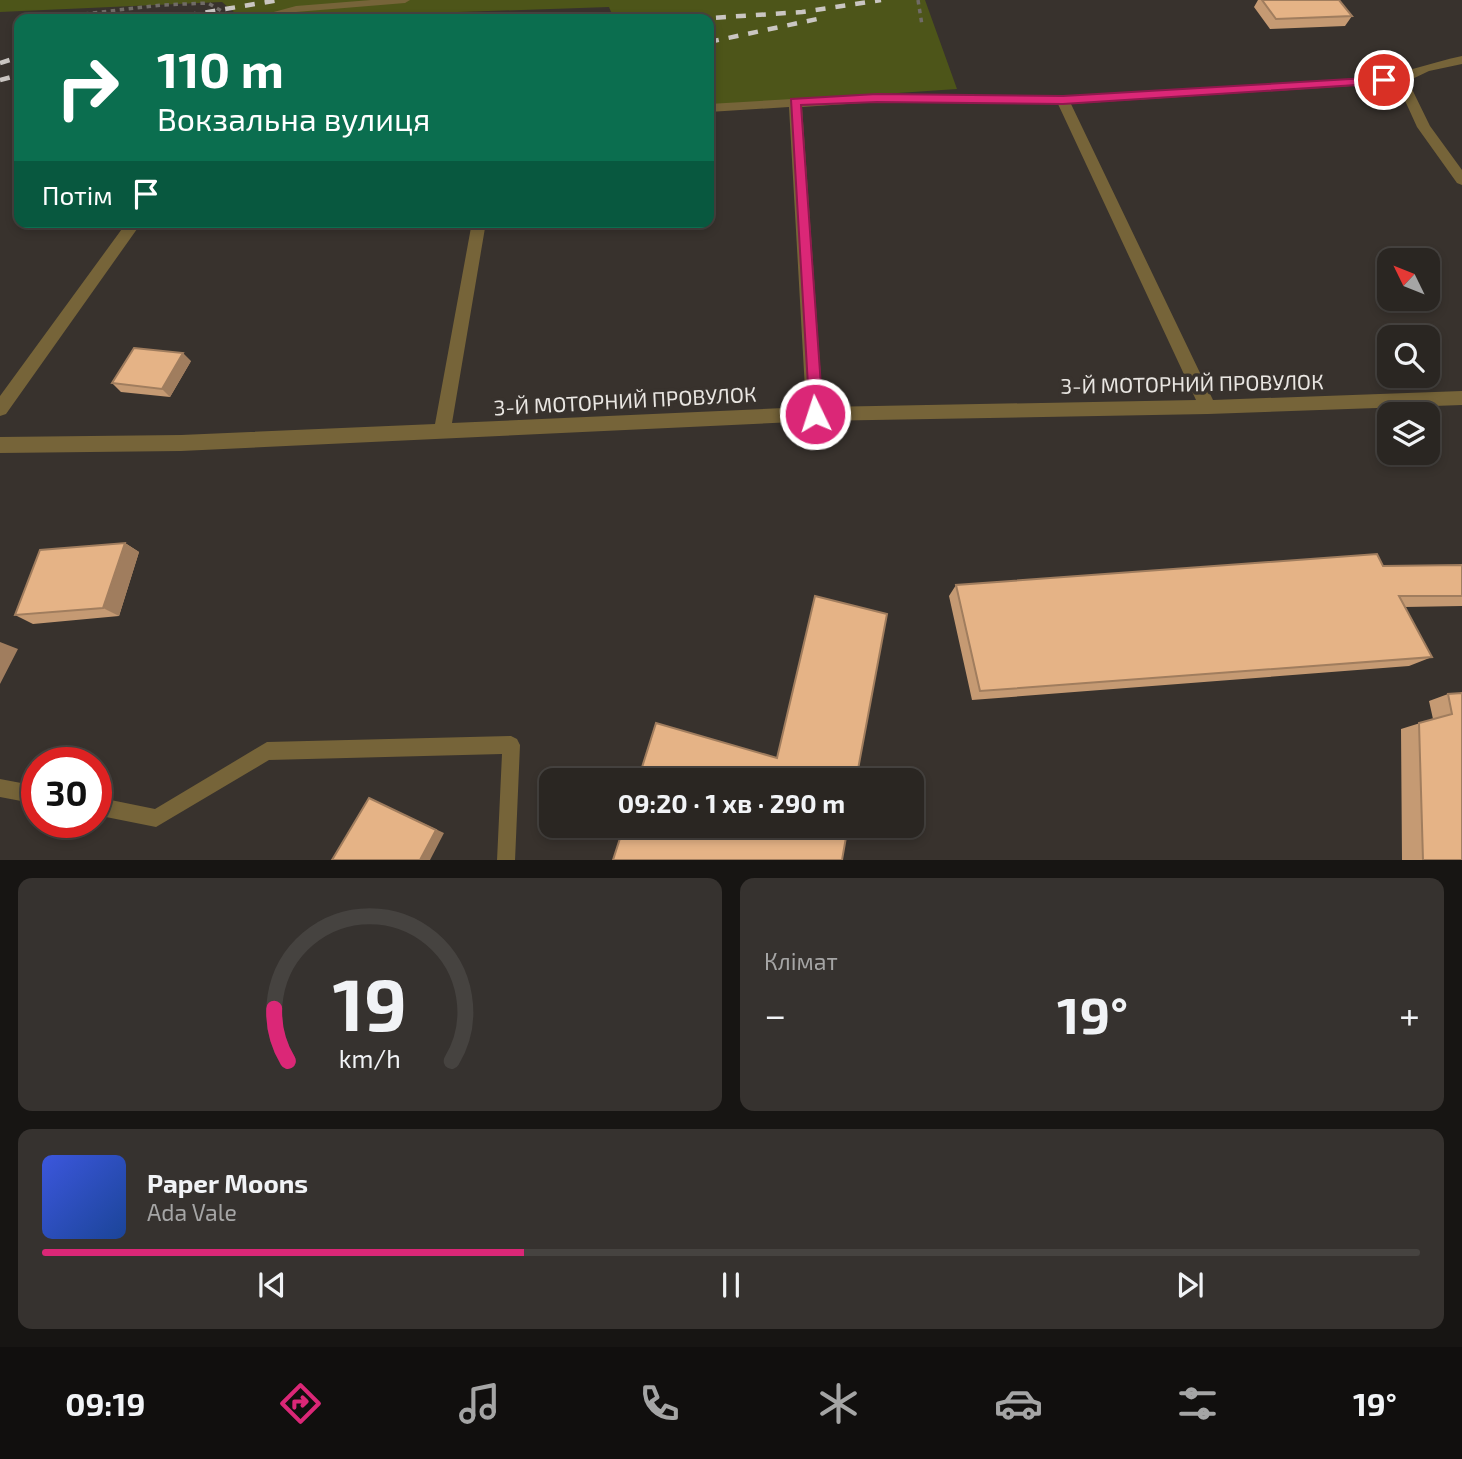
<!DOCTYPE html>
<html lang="uk">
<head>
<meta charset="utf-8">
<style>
  :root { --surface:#2a2622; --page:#36322f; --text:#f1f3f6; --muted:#a5a5a5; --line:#464340; --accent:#db2777 }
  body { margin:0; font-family:"Exo 2",sans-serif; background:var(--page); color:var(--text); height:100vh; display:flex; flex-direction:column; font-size:26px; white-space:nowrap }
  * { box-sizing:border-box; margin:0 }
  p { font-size:23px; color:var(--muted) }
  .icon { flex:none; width:38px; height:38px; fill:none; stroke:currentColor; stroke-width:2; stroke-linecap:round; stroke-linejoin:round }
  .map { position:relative; height:860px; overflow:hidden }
  .side { display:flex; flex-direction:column; gap:18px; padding:18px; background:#171513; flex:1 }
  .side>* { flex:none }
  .guide { position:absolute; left:14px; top:14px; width:700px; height:214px; border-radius:14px; box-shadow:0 4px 10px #0003,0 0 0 2px var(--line); background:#0b6e4f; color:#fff; overflow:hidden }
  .needle { width:46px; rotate:313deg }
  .controls { position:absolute; left:1377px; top:248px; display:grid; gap:14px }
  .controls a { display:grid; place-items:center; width:63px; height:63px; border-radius:14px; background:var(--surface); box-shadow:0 4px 10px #0003,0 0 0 2px var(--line); font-size:35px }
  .speed { position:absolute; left:21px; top:747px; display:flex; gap:14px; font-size:35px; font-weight:700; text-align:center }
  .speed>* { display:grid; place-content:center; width:91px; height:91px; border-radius:50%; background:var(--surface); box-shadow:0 4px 10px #0003,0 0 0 2px var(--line); line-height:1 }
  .speed .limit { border:10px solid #d22; background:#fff; color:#111 }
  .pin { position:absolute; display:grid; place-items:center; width:60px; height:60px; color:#fff; margin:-30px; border:4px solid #fff; border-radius:50%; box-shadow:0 2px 7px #0007 }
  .me { position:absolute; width:77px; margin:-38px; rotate:356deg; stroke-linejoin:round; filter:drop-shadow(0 0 5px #0008) }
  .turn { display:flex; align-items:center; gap:24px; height:147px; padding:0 28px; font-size:32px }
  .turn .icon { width:91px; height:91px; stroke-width:2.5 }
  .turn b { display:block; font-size:49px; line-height:60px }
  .then { display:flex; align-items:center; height:66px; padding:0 28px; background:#0003; gap:14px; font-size:26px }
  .big { font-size:52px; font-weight:700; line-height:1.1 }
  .side .widget { flex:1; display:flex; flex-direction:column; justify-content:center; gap:10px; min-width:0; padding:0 24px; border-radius:14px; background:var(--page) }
  .side .dial { align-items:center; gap:0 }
  .dial svg { height:182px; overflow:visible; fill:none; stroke:var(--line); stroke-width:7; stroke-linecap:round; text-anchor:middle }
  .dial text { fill:var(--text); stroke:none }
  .song { display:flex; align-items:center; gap:21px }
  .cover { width:84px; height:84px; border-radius:10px; background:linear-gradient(135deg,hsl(230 70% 55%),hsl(220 70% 35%)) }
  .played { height:7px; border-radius:4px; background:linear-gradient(90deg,var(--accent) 35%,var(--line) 35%) }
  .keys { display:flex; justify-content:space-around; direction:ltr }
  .heat { display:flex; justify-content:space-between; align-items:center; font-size:38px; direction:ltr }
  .side .tiles { flex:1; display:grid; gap:18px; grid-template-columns:1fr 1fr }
  .widget:last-child { grid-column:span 2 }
  .trip { position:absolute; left:539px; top:768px; width:385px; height:70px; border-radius:14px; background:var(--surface); box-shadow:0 4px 10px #0003,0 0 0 2px var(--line); font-weight:700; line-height:70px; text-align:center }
  .dock { display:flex; height:112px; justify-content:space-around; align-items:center; background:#110f0e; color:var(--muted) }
  .dock .icon { width:49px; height:49px }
  .dock .on { color:var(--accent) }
  .dock b { font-size:32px; color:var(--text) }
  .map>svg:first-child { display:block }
  .green { fill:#4d5519 }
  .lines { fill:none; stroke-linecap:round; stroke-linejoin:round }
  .path { stroke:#706b66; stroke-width:3.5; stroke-dasharray:4.5 4.5; stroke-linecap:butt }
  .service { fill:#766439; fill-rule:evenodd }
  .minor { fill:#766439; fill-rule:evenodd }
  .rail { stroke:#cac6c2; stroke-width:4.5; stroke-dasharray:10 10; stroke-linecap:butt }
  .wall { fill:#c59a73 }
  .shaded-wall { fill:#a07d5e }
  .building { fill:#e5b386; stroke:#a07d5e; stroke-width:2 }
  .route { fill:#db2777; stroke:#8e194d; stroke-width:2 }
  .labels { text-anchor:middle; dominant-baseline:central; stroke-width:7; stroke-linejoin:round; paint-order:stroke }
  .street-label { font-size:21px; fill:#e9e6e2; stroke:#38322d }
</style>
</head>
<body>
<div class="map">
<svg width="1462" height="861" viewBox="0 0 1462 861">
  <rect width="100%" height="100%" fill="#38322d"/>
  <!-- green -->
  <path class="green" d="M 0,0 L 925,0 L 957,89 L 709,106 L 709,19 L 657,19 L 657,16 L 614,19 L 609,7 L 282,18 L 277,14 L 240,17 L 222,2 L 0,12 Z"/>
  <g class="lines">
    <!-- path -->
    <path class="path" d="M 918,0 L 922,25
      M 75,15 L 162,5 L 208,3 L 235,19"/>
    <!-- service -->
    <path class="service" d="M 371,0 L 410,0 L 405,3 L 296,12 L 263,19 L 255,17 L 296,6 Z
      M 511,736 L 517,739 L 520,745 L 515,861 L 497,861 L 502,754 L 269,760 L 156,827 L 96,815 L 96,797 L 155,809 L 267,742 Z
      M 0,779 L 37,786 L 37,804 L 0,797 Z"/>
    <!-- minor -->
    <path class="minor" d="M 260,13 L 264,14 L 265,19 L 253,19 Z
      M 1462,56 L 1462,64 L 1429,71 L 1408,81 L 1430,126 L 1462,170 L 1462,185 L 1457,183 L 1417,127 L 1397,83 L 1071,104 L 1213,400 L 1462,391 L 1462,405 L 1208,414 L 815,421 L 181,451 L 0,453 L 0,437 L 181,435 L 435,424 L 472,222 L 486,222 L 452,423 L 806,407 L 789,107 L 709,112 L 709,104 L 877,94 L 1063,96 L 1367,78 C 1400,75 1429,63 1462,56 ZM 877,102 L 1058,104 L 1196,400 L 823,407 L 802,107 Z
      M 127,222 L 142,222 L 6,414 L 0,416 L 0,396 Z"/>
    <!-- rail -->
    <path class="rail" d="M 166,19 L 279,0
      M 696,19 L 802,12 L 881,0
      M 709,42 L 822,18
      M 0,63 L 19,57
      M 0,80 L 19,75"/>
  </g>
  <!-- wall -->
  <path class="wall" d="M 1258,0 L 1339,0 L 1352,16 L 1345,26 L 1270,29 L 1254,7 Z
    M 191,361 L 170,397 L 121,392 L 112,383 Z
    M 125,543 L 139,552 L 119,616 L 33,624 L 15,615 Z
    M 1462,565 L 1462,606 L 1405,607 L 1432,657 L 1409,666 L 972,700 L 949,596 L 956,585 L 1383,566 Z
    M 1462,693 L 1462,860 L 1402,860 L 1401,729 L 1433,719 L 1429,701 L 1448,694 Z"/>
  <!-- shaded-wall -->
  <path class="shaded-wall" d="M 183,353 L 191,361 L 170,397 L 162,389 Z
    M 125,543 L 139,552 L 119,616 L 103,608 Z
    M 0,642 L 18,649 L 0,684 Z
    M 369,798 L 444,833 L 430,860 L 420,860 Z"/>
  <!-- building -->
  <path class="building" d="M 1262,0 L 1339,0 L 1352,16 L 1276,19 Z
    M 134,348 L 183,353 L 162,389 L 112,383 Z
    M 125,543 L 103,608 L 15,615 L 40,550 Z
    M 1377,554 L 1383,566 L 1462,565 L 1462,596 L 1399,596 L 1432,657 L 980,691 L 956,585 Z
    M 815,596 L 887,614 L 856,780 L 638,780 L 656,723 L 777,758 Z
    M 1462,693 L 1462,860 L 1423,860 L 1419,723 L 1452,714 L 1448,694 Z
    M 369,798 L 436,830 L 420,860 L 332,860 Z
    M 624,826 L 848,826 L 842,860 L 613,860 Z"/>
  <!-- route -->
  <path class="route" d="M 1384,77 L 1390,80 L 1388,83 L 1063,104 L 877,102 L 801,105 L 823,414 L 821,419 L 810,419 L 791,99 L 877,94 L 1063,96 Z"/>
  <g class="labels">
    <!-- street labels -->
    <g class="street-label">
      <text transform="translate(1192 383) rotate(-1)">3-Й МОТОРНИЙ ПРОВУЛОК</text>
      <text transform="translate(625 400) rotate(-3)">3-Й МОТОРНИЙ ПРОВУЛОК</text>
    </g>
  </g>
</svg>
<div class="controls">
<a><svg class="needle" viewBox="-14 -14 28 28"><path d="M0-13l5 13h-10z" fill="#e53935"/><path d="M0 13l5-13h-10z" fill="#a5a5a5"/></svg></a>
<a><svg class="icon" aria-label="search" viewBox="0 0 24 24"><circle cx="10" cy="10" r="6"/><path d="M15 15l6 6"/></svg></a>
<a><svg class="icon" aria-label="layers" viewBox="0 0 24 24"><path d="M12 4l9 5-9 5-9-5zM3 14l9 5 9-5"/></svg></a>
</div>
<div class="speed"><div class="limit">30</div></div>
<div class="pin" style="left:1384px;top:80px;background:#d93025"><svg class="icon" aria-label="arrive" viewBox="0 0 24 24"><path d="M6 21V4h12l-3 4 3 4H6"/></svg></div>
<svg class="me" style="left:815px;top:414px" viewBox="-20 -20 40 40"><circle r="17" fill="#db2777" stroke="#fff" stroke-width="3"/><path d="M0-11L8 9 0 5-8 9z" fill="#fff"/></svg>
<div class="trip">09:20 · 1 хв · 290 m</div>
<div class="guide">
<div class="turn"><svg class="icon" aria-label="right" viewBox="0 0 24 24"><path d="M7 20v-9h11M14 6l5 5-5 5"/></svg><div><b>110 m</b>Вокзальна вулиця</div></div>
<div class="then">Потім<svg class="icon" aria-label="arrive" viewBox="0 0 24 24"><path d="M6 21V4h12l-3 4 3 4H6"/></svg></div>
</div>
</div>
<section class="side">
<div class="tiles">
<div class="widget dial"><svg viewBox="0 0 100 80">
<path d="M14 69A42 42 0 1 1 86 69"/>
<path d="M14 69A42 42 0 0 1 8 46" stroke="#db2777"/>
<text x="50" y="56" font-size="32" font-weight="700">19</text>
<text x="50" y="72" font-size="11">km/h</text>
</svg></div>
<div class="widget"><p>Клімат</p>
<div class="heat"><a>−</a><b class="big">19°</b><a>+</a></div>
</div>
<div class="widget">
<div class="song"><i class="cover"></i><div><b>Paper Moons</b><p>Ada Vale</p></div></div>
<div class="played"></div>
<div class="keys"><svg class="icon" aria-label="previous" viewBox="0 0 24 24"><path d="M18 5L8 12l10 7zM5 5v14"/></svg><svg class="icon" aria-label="pause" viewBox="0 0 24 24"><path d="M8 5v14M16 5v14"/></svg><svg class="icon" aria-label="next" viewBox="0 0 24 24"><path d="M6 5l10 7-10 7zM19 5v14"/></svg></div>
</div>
</div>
</section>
<nav class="dock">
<b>09:19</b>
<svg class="icon on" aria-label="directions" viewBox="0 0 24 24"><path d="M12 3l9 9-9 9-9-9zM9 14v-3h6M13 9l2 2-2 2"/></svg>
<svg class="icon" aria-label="music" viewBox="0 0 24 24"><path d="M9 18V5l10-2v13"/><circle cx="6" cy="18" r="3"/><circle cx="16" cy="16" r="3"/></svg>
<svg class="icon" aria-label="phone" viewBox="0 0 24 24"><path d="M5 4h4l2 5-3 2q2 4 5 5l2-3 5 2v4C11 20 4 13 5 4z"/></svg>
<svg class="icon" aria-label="climate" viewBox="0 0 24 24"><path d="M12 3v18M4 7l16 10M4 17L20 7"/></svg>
<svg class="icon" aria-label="car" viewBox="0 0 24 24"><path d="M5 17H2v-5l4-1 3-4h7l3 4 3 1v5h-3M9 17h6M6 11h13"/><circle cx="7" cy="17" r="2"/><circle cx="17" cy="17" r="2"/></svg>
<svg class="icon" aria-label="filters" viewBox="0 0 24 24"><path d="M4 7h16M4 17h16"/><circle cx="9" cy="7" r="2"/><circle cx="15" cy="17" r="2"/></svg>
<b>19°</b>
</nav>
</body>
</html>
